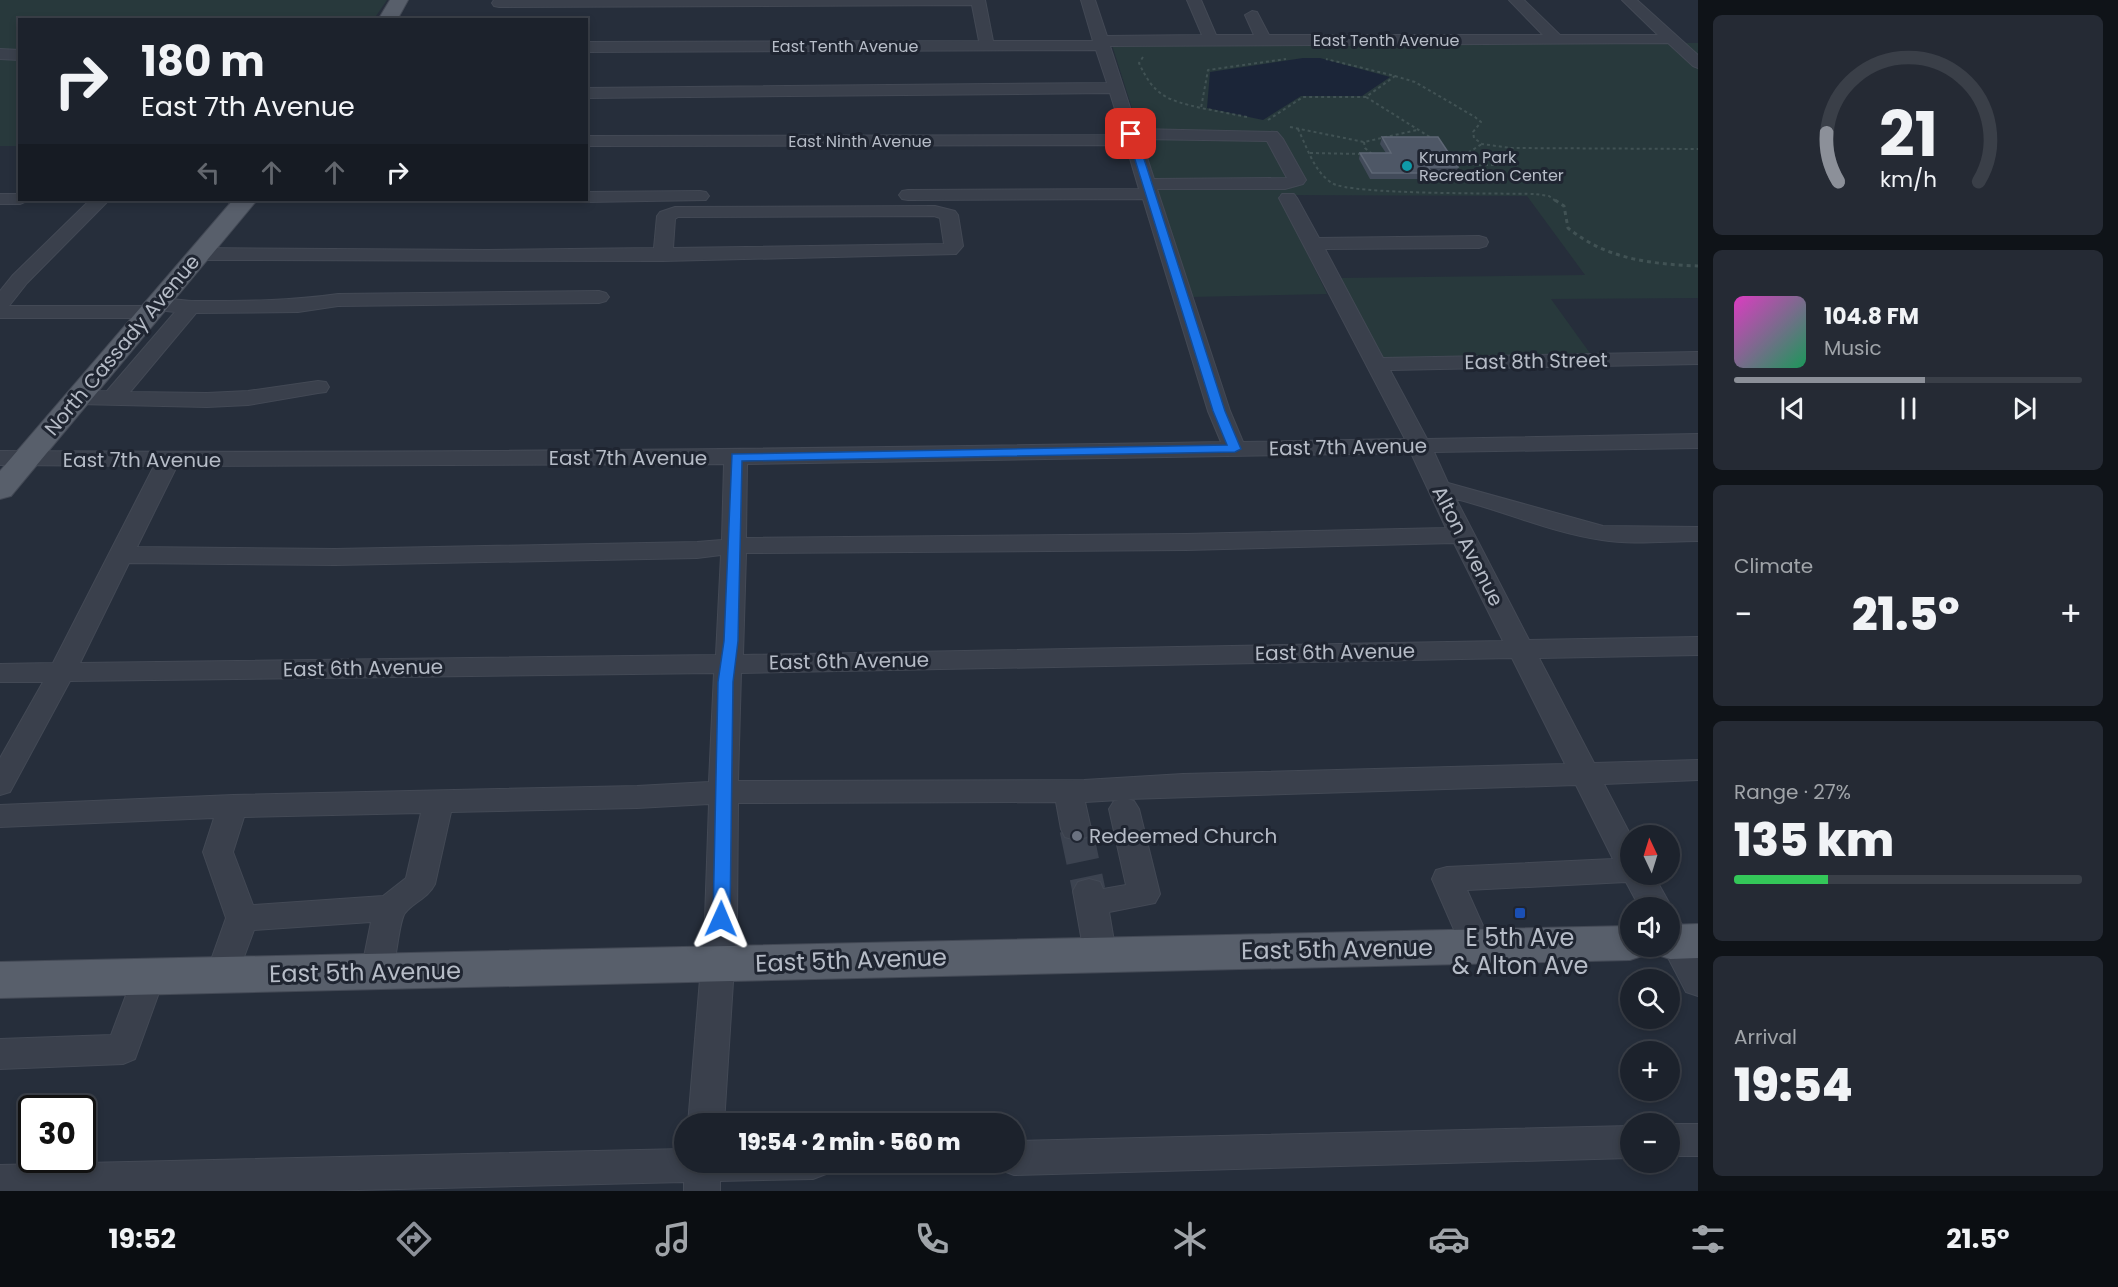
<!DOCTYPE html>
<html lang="en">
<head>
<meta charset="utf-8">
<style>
  :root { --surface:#1c222c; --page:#252a34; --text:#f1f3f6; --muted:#a0a4a9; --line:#3a3f48; --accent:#8c9099 }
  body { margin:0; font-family:Poppins,sans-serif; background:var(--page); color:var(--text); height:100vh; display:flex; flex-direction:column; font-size:22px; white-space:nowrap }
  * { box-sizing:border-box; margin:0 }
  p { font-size:20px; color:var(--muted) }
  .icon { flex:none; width:33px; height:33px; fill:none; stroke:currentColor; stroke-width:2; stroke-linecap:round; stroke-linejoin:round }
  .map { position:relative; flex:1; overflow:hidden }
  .side { display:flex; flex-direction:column; gap:15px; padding:15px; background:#0f1318; width:420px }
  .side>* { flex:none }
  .banner { position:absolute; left:18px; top:18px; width:570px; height:183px; border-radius:0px; box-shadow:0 3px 9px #0003,0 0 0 2px var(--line); background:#1c222c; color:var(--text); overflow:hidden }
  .needle { width:39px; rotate:356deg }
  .buttons { position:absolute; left:1620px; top:825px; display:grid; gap:12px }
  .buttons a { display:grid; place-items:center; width:60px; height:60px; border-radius:50%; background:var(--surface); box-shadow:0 3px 9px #0003,0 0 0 2px var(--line); font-size:30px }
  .speed { position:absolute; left:18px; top:1095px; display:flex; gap:12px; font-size:30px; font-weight:700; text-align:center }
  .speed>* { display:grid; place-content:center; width:78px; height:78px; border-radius:50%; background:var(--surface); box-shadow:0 3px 9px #0003,0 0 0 2px var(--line); line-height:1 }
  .speed .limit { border:3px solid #111; border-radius:9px; background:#fff; color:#111 }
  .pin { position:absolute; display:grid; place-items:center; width:51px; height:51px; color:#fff; margin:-26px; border-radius:12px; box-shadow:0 3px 9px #0006 }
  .me { position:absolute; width:66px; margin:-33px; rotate:1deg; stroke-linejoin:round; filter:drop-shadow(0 0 4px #0008) }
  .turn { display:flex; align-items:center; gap:21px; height:126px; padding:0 24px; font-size:27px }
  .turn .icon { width:78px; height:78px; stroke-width:2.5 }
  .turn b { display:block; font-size:42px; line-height:51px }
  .lanes { display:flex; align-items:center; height:57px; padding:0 24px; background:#0003; justify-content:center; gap:30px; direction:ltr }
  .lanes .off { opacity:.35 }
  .big { font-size:45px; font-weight:800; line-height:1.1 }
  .side .card { flex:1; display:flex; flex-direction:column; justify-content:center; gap:9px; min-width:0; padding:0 21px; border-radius:9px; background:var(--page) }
  .side .dial { align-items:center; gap:0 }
  .dial svg { height:156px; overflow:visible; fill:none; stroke:var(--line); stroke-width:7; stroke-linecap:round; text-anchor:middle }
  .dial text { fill:var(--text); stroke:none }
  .song { display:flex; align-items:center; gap:18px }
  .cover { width:72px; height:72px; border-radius:9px; background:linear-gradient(135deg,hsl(310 70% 55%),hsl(150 70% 35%)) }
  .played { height:6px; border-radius:3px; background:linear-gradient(90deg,var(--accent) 55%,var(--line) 55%) }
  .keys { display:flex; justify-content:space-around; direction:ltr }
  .heat { display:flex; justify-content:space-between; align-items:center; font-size:33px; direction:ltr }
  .charge { height:9px; border-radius:4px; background:linear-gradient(90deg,#34c759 27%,var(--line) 0) }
  .trip { position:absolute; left:674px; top:1113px; width:351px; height:60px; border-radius:30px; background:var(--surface); box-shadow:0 3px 9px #0003,0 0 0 2px var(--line); font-weight:800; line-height:60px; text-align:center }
  .tab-bar { display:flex; height:96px; justify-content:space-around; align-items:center; background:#0b0e12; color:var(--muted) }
  .tab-bar .icon { width:42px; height:42px }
  .tab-bar .active { color:var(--accent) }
  .tab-bar b { font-size:27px; color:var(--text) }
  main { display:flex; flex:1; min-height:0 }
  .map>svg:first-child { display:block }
  .green { fill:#28393c }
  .water { fill:#1b2538 }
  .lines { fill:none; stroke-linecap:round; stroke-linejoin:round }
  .minor-tunnel { stroke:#3c4350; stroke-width:33; stroke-dasharray:33 16; stroke-linecap:butt }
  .minor-casing { stroke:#434955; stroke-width:2 }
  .major-casing { stroke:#434955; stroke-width:2 }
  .path-far1 { stroke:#415254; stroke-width:2; stroke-dasharray:3 3; stroke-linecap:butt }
  .path { stroke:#415254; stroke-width:3; stroke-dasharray:4 4; stroke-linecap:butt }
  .minor { fill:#3a404c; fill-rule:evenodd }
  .major { fill:#585f6b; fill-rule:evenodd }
  .wall { fill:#424b5a }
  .building { fill:#4e5766; stroke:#5e6775; stroke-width:1.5 }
  .route { fill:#1a73e8; stroke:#114b97; stroke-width:1.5 }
  .culture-dot { fill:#0f9aa8; stroke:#1f2531; stroke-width:2 }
  .worship-dot { fill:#6b7280; stroke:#1f2531; stroke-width:2 }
  .transit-dot { fill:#1a4fb4; stroke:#1f2531; stroke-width:2 }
  .labels { text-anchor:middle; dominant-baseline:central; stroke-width:6; stroke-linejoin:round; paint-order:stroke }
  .far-street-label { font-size:16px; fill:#b6bcc7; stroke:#1f2531 }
  .far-poi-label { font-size:16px; fill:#b6bcc7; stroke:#1f2531; text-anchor:start }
  .street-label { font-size:20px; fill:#b6bcc7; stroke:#1f2531 }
  .poi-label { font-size:20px; fill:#b6bcc7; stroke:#1f2531; text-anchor:start }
  .near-poi-label { font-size:24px; fill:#b6bcc7; stroke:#1f2531 }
  .near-street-label { font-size:24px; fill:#b6bcc7; stroke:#1f2531 }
</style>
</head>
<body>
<main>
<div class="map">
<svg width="1698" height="1191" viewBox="0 0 1698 1191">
  <rect width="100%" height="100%" fill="#262e3b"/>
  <!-- green -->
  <path class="green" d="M 0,0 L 387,0 L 374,19 L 20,20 L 19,51 L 0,49 Z
    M 1698,43 L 1698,298 L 1551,299 L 1592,356 L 1381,358 L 1339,278 L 1585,275 L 1527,196 L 1279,195 L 1327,294 L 1192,297 L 1112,45 Z
    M 0,56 L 19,57 L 19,146 L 0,146 Z"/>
  <!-- water -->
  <path class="water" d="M 1303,58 L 1320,58 L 1390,77 L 1362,96 L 1301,96 L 1263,120 L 1207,108 L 1210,72 Z"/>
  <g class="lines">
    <!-- minor-tunnel -->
    <path class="minor-tunnel" d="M 1076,829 L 1089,891"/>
    <!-- minor casing -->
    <g class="minor-casing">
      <path id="minor" d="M 494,0 L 985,0 L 993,41 L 1093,41 L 1081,0 L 1095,0 L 1107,36 L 1202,35 L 1187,0 L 1201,0 L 1216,35 L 1254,35 L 1245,15 L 1252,11 L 1257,12 L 1269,35 L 1543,35 L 1509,0 L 1524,0 L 1560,35 L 1658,35 L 1622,0 L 1637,0 L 1698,55 L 1698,68 L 1693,66 L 1668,43 L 1110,46 L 1137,129 L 1277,132 L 1283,139 L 1306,180 L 1303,184 L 1285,189 L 1157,189 L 1230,411 L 1243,442 L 1405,439 L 1279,198 L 1282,194 L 1294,194 L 1297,198 L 1319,238 L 1479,236 L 1486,238 L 1488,242 L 1486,246 L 1479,248 L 1325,249 L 1383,358 L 1698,352 L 1698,364 L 1390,370 L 1427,439 L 1698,434 L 1698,448 L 1434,452 L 1448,483 L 1603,526 L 1698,527 L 1698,541 C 1667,541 1632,545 1602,540 C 1552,533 1504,511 1456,499 L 1529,640 L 1698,637 L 1698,655 L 1539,658 L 1594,763 L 1698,760 L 1698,780 L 1604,784 L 1631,836 L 1630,874 L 1653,874 L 1672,908 L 1670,912 L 1670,908 L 1640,908 L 1626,882 L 1467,890 L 1492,946 L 1487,955 L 1476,959 L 1465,955 L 1432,879 L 1436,870 L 1447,867 L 1613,859 L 1576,785 L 1128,799 L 1134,801 L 1139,809 L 1160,894 L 1155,903 L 1109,912 L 1116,953 L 1111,962 L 1100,966 L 1089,962 L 1084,953 L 1073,891 L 1078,882 L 1089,879 L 1100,882 L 1103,889 L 1126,885 L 1109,809 L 1114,801 L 1119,800 L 1085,802 L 1091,829 L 1087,837 L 1076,840 L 1065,837 L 1061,829 L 1056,802 L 738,803 L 737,919 L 724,1124 L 688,1124 L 705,919 L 709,804 L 637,808 L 451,812 L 435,884 C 428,898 414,902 405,913 C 398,923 397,964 389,982 L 377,985 L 365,982 L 361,972 L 371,922 L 254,930 L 234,984 L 222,987 L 210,984 L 206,974 L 226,918 L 203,852 L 214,818 L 0,827 L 0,805 L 233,795 L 637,786 L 709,782 L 714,673 L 70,681 L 10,792 L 0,795 L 0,758 L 43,682 L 0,682 L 0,664 L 53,663 L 154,466 L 0,465 L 0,451 C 407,454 814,449 1221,442 L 1208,411 L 1143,199 L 908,200 L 902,199 L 899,195 L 902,191 L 908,190 L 1139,189 L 1126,145 L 586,146 L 586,136 L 1123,135 L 1110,93 L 586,98 L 586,88 L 1107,83 L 1096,50 L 586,52 L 586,42 L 979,41 L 972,5 L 499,7 L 494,6 L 492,3 ZM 1141,139 L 1267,141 L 1287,178 L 1154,179 ZM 1411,453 L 1446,528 L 1186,534 L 746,538 L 747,464 ZM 724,464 L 722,540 L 697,542 L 335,549 L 137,547 L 177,466 ZM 1454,543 L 1503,641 L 743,655 L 746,553 L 1186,550 ZM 721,555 L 716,655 L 80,663 L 129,563 L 335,565 L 697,558 ZM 1512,658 L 1565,764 L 1183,774 L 1084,780 L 738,781 L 741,673 ZM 421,813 L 406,878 L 383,896 L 253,905 L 233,852 L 244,817 Z
        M 0,49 L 20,50 L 20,60 L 0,59 Z
        M 700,191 L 706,192 L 709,196 L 706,200 L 586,202 L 579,200 L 586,200 L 586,192 Z
        M 0,194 L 20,194 L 20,200 L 29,200 L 20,204 L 0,204 Z
        M 90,200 L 109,200 L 27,283 L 9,306 L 147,306 L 149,300 C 164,296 180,301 195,301 C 243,301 290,301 338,294 L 599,291 L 606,293 L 609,297 L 606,301 L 599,303 L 338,306 L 298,312 L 196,313 L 130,392 L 207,393 L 248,391 L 318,381 L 326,382 L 329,387 L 326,392 L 318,393 L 248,405 L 207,407 L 78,404 L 70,402 L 67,397 L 70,392 L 107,391 L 175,312 L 158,310 L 156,316 L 149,318 L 0,318 L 0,291 L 13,275 Z
        M 227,200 L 254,200 L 251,204 L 230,204 Z
        M 935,206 L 955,211 L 958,215 L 963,246 L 956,254 L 663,261 L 199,260 L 192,258 L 190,254 L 192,250 L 199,248 L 487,250 L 654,248 L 657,216 L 660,212 L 675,207 ZM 934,216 L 940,218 L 944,244 L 673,248 L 675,219 L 678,217 Z
        M 1670,919 L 1681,923 L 1698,952 L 1698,996 L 1686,992 L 1662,946 L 1670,946 Z
        M 149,962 L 161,966 L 165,976 L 135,1059 L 123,1064 L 0,1069 L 0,1039 L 111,1035 L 137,966 Z
        M 1670,1124 L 1698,1124 L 1698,1156 L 1670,1156 Z
        M 1630,1126 L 1630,1158 L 1014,1175 L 1001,1170 L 998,1162 L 1014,1162 L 1014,1141 Z
        M 684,1149 L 684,1162 L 831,1162 L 826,1174 L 813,1179 L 720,1181 L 720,1191 L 684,1191 L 684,1182 L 318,1191 L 0,1191 L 0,1165 Z"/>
    </g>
    <!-- major casing -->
    <g class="major-casing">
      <path id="major" d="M 390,0 L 408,0 L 397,20 L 378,20 Z
        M 233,200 L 257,200 L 11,496 L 0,499 L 0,471 Z
        M 1698,924 L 1698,958 L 1670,959 L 1655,954 L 1652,946 L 1670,946 L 1670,925 Z
        M 1630,926 L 1630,946 L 1649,946 L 1645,955 L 1630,960 L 0,998 L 0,962 Z"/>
    </g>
    <!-- path-far1 -->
    <path class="path-far1" d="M 1143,57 L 1139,63 C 1154,96 1167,100 1201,108
      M 1395,76 L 1415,82 L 1475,117 L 1481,122 L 1473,132 L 1474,138 L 1482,144 L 1511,148 L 1698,149
      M 1366,97 L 1433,139
      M 1247,117 L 1201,108 L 1208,70 L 1286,59
      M 1268,120 L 1303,97 L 1366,97 L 1395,76 L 1326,59
      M 1290,127 L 1364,142 L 1417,130
      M 1298,129 C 1307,147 1314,172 1332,183 C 1349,195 1503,193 1535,194 L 1549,196 L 1557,202
      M 1364,142 L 1365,148 L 1373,155
      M 1310,153 L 1362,154
      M 1453,162 L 1482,144
      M 1455,165 L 1520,165"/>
    <!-- path -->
    <path class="path" d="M 1555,200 L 1564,206 L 1568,228 C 1606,259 1650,264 1698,266"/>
    <!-- minor -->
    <use href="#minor" class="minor"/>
    <!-- major -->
    <use href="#major" class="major"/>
  </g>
  <!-- wall -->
  <path class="wall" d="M 1382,137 L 1458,167 L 1457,173 L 1432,173 L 1430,179 L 1370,179 L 1359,159 L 1360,153 L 1386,153 L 1380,144 Z"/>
  <!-- building -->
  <path class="building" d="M 1382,137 L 1438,137 L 1458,167 L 1428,167 L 1432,173 L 1372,173 L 1360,153 L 1391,153 Z"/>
  <!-- route -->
  <path class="route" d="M 1131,132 L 1136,134 L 1225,411 L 1241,449 L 1235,452 L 742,461 L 738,641 L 733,682 L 730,919 L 727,923 L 721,925 L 715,923 L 713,919 L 718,682 L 724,641 L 732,454 L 1227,445 L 1213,411 L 1127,134 Z"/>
  <!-- markers -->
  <circle class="culture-dot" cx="1407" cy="166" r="6"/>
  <circle class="worship-dot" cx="1077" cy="836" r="6"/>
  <rect class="transit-dot" x="1514" y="907" width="12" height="12" rx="3"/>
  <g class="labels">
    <!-- far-street labels -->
    <g class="far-street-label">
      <text x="1386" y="40">East Tenth Avenue</text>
      <text x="845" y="46">East Tenth Avenue</text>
      <text x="860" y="141">East Ninth Avenue</text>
    </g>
    <!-- far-poi labels -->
    <g class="far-poi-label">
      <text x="1419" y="157">Krumm Park<tspan x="1419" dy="18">Recreation Center</tspan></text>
    </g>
    <!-- street labels -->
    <g class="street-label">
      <text transform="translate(122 345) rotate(-50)">North Cassady Avenue</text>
      <text transform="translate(1536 361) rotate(-1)">East 8th Street</text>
      <text transform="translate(1348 447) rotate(-1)">East 7th Avenue</text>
      <text x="628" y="458">East 7th Avenue</text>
      <text x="142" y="460">East 7th Avenue</text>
      <text transform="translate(1468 546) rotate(63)">Alton Avenue</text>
      <text transform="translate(1335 652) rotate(-1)">East 6th Avenue</text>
      <text transform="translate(849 661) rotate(-1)">East 6th Avenue</text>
      <text transform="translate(363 668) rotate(-1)">East 6th Avenue</text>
    </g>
    <!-- poi labels -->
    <g class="poi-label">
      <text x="1089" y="836">Redeemed Church</text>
    </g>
    <!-- near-poi labels -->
    <g class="near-poi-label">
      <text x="1520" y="937">E 5th Ave<tspan x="1520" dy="28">&amp; Alton Ave</tspan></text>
    </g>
    <!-- near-street labels -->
    <g class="near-street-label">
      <text transform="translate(1337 949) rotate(-1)">East 5th Avenue</text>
      <text transform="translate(851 960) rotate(-2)">East 5th Avenue</text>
      <text transform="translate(365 972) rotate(-1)">East 5th Avenue</text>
    </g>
  </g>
</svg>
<div class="buttons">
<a><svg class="needle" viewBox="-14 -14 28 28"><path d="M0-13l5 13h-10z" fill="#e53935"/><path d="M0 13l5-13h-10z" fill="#a0a4a9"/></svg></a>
<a><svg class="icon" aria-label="sound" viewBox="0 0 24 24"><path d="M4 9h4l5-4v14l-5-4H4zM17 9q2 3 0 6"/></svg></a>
<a><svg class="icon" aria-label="search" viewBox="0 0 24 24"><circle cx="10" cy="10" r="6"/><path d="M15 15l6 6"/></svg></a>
<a>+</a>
<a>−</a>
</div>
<div class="speed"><div class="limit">30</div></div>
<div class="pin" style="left:1131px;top:134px;background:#d93025"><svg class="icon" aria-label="arrive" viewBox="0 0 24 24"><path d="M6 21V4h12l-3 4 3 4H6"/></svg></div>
<svg class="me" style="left:721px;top:919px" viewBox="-20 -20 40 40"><path d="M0-17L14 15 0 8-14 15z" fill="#1a73e8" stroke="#fff" stroke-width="4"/></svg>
<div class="trip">19:54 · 2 min · 560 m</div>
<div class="banner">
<div class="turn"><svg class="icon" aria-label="right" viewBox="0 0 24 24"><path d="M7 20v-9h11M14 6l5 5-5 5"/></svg><div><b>180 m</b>East 7th Avenue</div></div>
<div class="lanes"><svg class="icon off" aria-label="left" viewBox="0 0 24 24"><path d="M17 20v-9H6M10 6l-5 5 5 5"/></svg><svg class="icon off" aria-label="ahead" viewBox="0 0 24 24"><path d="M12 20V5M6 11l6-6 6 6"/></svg><svg class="icon off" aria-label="ahead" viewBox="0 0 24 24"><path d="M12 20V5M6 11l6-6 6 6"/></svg><svg class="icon" aria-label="right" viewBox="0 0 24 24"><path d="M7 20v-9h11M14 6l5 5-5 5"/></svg></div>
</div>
</div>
<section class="side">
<div class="card dial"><svg viewBox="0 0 100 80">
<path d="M14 69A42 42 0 1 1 86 69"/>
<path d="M14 69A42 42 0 0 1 8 44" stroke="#8c9099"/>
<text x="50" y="56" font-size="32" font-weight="700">21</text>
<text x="50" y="72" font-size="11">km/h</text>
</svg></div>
<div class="card">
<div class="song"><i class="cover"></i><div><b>104.8 FM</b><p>Music</p></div></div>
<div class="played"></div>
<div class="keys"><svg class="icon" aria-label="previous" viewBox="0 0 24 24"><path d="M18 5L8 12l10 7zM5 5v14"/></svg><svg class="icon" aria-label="pause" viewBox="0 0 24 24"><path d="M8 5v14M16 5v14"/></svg><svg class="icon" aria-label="next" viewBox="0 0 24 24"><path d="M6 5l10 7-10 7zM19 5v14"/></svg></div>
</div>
<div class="card"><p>Climate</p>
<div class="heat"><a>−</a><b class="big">21.5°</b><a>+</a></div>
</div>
<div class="card"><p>Range · 27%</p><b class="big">135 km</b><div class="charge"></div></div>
<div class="card"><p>Arrival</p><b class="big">19:54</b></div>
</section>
</main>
<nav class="tab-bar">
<b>19:52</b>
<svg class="icon active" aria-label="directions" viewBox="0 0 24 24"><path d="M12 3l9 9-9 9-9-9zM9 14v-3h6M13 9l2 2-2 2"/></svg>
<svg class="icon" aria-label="music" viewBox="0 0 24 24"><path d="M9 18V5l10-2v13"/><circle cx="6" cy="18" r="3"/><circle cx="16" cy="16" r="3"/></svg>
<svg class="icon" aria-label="phone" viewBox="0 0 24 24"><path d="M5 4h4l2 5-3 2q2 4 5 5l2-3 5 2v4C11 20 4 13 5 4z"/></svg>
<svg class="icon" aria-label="climate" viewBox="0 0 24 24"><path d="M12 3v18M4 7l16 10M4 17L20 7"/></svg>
<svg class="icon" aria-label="car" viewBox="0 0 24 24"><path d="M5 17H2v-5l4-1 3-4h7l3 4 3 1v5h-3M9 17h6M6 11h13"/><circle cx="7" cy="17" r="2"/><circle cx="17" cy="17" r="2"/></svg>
<svg class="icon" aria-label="filters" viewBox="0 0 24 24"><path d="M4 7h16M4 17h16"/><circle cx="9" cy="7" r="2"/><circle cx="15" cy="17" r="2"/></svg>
<b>21.5°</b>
</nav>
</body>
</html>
